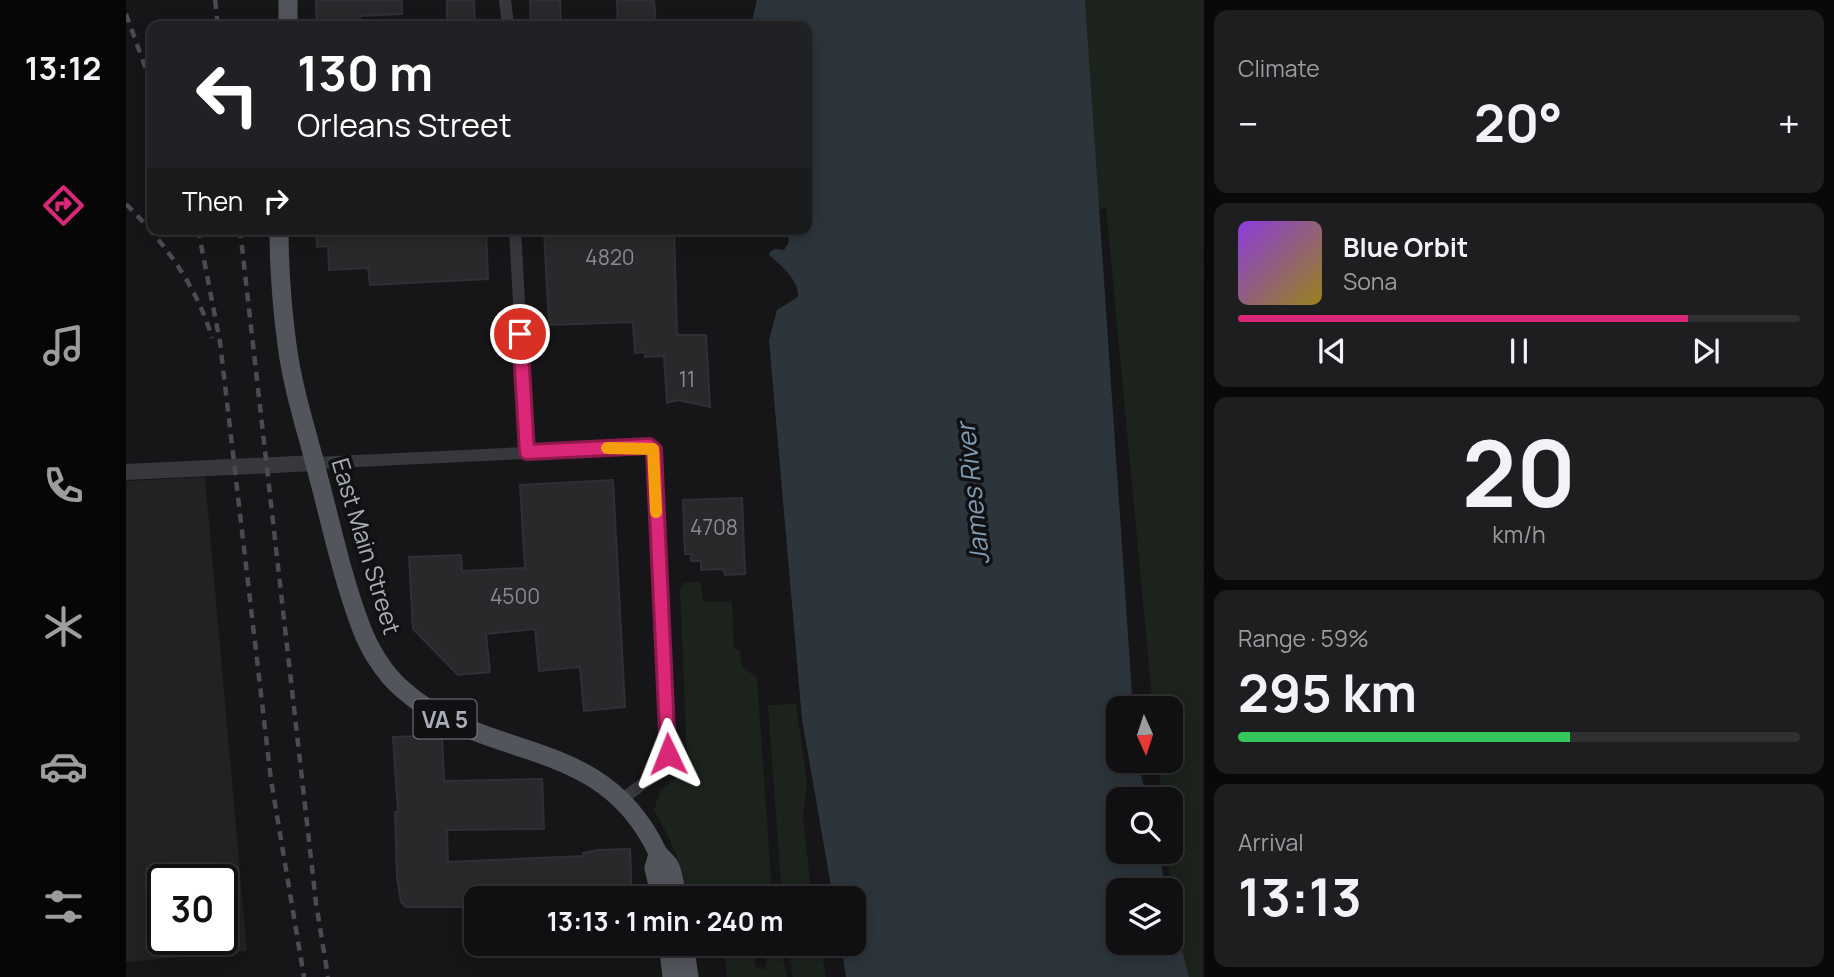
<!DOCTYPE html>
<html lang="en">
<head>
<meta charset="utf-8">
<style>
  :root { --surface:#101012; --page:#1e1e20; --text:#f1f3f6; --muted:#9c9d9f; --line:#303032; --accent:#db2777 }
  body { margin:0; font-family:Manrope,sans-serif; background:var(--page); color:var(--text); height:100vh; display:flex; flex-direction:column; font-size:26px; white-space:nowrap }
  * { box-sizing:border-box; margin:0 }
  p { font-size:23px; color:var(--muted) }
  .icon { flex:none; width:38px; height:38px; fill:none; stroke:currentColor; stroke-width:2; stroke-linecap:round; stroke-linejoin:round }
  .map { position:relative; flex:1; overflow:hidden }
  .details { display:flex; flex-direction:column; gap:10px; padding:10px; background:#09090a; width:630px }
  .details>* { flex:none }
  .guide { position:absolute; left:21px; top:21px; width:665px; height:214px; border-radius:14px; box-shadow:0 4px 18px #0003,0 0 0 2px var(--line); background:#202124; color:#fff; overflow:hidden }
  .needle { width:46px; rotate:177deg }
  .tools { position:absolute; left:980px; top:696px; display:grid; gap:14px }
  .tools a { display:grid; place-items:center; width:77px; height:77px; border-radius:14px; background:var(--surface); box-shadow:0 4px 18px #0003,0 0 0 2px var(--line); font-size:35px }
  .speed { position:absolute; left:21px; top:864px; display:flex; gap:14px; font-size:35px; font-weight:700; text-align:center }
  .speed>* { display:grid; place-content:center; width:91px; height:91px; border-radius:50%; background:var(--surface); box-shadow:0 4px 18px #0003,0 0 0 2px var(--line); line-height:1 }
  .speed .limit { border:4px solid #111; border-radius:10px; background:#fff; color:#111 }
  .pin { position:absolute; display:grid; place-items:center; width:60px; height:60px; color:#fff; margin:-30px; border:4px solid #fff; border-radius:50%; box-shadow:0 2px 7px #0007 }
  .me { position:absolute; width:77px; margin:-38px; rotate:358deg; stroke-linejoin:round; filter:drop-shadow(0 0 5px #0008) }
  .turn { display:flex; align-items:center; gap:24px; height:147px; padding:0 35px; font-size:32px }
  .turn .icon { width:91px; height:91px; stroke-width:2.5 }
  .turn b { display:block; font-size:49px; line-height:60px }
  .then { display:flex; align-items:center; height:66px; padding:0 35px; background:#0003; gap:14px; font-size:26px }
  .big { font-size:52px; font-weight:700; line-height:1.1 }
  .details .widget { flex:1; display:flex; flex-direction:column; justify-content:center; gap:10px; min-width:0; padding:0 24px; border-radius:14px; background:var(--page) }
  .details .dial { align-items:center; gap:0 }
  .dial b { font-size:91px; line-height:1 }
  .song { display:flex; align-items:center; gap:21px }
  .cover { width:84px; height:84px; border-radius:10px; background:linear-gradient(135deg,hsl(270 70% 55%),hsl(50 70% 35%)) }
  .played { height:7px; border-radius:4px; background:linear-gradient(90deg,var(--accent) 80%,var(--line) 80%) }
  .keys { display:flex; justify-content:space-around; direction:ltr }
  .heat { display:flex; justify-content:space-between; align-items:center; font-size:38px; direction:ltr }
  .charge { height:10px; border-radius:5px; background:linear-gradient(90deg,#34c759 59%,var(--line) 0) }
  .trip { position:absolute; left:338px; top:886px; width:402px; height:70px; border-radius:14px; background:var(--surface); box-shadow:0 4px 18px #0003,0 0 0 2px var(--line); font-weight:700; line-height:70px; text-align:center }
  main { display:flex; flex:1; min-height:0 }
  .dock { display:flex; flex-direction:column; width:126px; justify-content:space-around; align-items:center; background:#060607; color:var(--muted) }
  .dock .icon { width:49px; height:49px }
  .dock .selected { color:var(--accent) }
  .dock b { font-size:32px; color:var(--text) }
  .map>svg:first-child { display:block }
  .built { fill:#222225; fill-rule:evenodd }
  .green { fill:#1c231d }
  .water { fill:#2c353c }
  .building { fill:#29292c; stroke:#303034; stroke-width:2 }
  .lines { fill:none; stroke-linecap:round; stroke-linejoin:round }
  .minor { stroke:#37383d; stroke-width:12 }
  .tertiary { stroke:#37383d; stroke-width:16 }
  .primary { stroke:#53555c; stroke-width:19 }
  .rail { stroke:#4a4c52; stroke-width:4.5; stroke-dasharray:9 7; stroke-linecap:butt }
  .route-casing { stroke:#8e194d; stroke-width:18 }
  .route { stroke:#db2777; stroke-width:12 }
  .slow { stroke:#f59e0b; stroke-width:12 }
  .labels { text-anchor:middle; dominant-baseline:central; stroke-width:7; stroke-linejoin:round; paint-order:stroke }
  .number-label { font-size:21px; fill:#888b94 }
  .shield { fill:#111113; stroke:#7b7e86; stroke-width:2 }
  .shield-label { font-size:23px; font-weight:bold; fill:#a8adb8 }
  .street-label { font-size:24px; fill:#a8adb8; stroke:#111113 }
  .water-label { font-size:26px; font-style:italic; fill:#7f9bb3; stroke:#111113 }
</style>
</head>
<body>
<main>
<nav class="dock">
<b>13:12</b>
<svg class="icon selected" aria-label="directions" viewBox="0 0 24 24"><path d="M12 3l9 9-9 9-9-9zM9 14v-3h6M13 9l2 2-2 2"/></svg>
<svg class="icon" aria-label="music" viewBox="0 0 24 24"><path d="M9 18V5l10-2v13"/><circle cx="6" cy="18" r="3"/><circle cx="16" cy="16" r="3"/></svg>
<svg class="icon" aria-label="phone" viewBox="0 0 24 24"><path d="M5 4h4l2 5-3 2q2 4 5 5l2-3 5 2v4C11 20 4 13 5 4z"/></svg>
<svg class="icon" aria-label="climate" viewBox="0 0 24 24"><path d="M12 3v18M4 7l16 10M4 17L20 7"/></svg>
<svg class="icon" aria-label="car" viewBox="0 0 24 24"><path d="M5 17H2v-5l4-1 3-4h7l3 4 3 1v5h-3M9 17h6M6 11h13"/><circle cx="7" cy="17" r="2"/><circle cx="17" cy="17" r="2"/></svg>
<svg class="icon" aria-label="filters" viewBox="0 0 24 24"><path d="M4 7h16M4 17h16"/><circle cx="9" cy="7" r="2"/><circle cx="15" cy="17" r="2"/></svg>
</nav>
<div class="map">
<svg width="1078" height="977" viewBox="0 0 1078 977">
  <rect width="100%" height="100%" fill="#161618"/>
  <!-- built -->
  <path class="built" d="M 79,477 L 121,951 L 0,962 L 0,481 ZM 37,880 L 96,880 L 96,940 L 37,940 Z"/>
  <!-- green -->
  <path class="green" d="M 959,0 L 1078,0 L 1077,977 L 1063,977 L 1047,914 L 1041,852 L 1045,852 L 1045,800 L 1036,800 L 1032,761 L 1045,761 L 1045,709 L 1027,709 L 980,207 L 972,211 Z
    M 575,582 L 577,602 L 606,601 L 608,649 L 614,650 L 616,666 L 631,678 L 646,893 L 642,897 L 625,890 L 594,898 L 562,898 C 557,866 544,838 528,810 L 534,791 L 550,778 L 561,757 L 554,589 L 558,583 Z
    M 670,704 L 681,782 L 677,818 L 686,898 L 656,898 L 642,705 Z
    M 598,943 L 628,943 L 629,967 L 639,970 L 642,943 L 653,943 L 661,977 L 601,977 Z
    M 662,943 L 694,943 L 700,977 L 667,977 Z"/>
  <!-- water -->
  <path class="water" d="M 631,0 L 959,0 L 1007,709 L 992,709 L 992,761 L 1012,761 L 1021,800 L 992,800 L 992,852 L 1032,852 L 1041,891 L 992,891 L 992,943 L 1045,943 L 1045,906 L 1063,977 L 720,977 L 715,943 L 728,943 L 728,898 L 707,898 L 676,719 L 643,340 L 651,310 L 672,297 C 673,280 655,265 643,255 L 644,252 L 649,249 L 658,250 L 663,242 L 661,229 L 681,229 L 681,26 L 625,26 Z"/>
  <!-- building -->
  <path class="building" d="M 190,0 L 276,0 L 276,14 L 234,16 L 235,26 L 191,26 Z
    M 321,0 L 348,0 L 349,26 L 321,26 Z
    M 404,0 L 434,0 L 435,26 L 405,26 Z
    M 491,0 L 528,0 L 530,26 L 492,26 Z
    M 190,229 L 360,229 L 362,279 L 244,285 L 242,268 L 203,270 L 202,246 L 191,247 Z
    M 418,229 L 548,229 L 551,335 L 580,335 L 584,407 L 552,400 L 541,403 L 538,356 L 519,357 L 519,352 L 509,353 L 507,322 L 423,325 Z
    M 487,480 L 499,707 L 458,711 L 454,667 L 413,671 L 409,629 L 360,634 L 364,672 L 332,675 L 287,629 L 283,557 L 335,555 L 336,571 L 399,568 L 394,485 Z
    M 616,498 L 619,574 L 599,575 L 598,569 L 575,570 L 575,561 L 565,561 L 565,554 L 559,554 L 557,500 Z
    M 316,735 L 318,781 L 416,779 L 418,829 L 321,830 L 322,862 L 457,856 L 457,853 L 472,850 L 504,849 L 506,898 L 350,898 L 349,907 L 280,907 L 275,902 L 271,877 L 269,812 L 272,812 L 267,737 Z"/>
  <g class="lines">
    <!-- minor -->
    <path class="minor" d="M 379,0 L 382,26
      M 389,229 L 401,452
      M 189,463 L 525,447 L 542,754 L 534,771 L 495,800"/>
    <!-- tertiary -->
    <path class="tertiary" d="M 0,472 L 189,463"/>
    <!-- primary -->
    <path class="primary" d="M 162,26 L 162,0
      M 153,229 C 153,268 156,307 161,345 C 167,391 182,435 193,479 C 206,528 217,580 235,627 C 243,649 258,673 275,688 C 358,764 474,732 531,851 C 534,857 541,861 544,867 C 548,876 549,888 551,898
      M 532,854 L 528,868 L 535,898
      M 542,943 L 546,977
      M 558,943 L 563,977"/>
    <!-- rail -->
    <path class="rail" d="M 89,0 L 92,26
      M 0,14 L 26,86
      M 0,204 C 38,242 71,286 86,338
      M 72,229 L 94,342 L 145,780 L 178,977
      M 114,229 L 190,903 L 202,977"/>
  </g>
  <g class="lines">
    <!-- route casing -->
    <g class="route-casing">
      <path id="route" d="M 394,334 L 401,452 L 523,446 L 528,450 L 542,754"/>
    </g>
    <!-- route -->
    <use href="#route" class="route"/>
    <!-- slow -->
    <path class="slow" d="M 481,448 L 527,449 L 530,512"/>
  </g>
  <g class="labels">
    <!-- number labels -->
    <g class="number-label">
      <text x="484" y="257">4820</text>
      <text x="561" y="379">11</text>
      <text x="588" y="527">4708</text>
      <text x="389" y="596">4500</text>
    </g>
    <!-- shield labels -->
    <rect class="shield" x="287.5" y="699.5" width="63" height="39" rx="5"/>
    <g class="shield-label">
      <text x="319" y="719">VA 5</text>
    </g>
    <!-- street labels -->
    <g class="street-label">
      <text transform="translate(241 546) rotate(73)">East Main Street</text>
    </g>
    <!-- water labels -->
    <g class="water-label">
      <text transform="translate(846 494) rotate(-96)">James River</text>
    </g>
  </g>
</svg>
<div class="tools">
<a><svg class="needle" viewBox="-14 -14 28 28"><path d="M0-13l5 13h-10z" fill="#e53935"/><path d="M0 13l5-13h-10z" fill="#9c9d9f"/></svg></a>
<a><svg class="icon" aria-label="search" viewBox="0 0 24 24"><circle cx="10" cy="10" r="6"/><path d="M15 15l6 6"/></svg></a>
<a><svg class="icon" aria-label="layers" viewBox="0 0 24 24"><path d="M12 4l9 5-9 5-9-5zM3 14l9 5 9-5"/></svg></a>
</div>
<div class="speed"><div class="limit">30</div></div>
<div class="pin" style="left:394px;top:334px;background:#d93025"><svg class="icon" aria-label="arrive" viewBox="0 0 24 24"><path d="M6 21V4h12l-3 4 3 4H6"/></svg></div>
<svg class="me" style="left:542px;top:754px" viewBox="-20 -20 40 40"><path d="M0-17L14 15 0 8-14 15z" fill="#db2777" stroke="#fff" stroke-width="4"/></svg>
<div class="trip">13:13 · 1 min · 240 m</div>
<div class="guide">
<div class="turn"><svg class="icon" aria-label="left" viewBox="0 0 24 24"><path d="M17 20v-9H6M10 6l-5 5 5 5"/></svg><div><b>130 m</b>Orleans Street</div></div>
<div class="then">Then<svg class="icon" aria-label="right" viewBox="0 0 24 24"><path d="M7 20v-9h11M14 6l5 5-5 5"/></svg></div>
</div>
</div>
<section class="details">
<div class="widget"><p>Climate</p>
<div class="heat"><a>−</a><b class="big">20°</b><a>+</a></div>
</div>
<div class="widget">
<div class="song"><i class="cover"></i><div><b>Blue Orbit</b><p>Sona</p></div></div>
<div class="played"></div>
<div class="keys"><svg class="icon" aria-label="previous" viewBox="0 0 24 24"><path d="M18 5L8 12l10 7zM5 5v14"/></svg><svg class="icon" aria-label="pause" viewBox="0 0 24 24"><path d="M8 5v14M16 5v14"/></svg><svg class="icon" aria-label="next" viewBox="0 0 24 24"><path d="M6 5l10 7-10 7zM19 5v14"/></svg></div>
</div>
<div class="widget dial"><b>20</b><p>km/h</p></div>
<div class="widget"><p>Range · 59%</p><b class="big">295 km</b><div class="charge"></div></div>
<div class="widget"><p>Arrival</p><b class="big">13:13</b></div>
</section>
</main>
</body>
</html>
